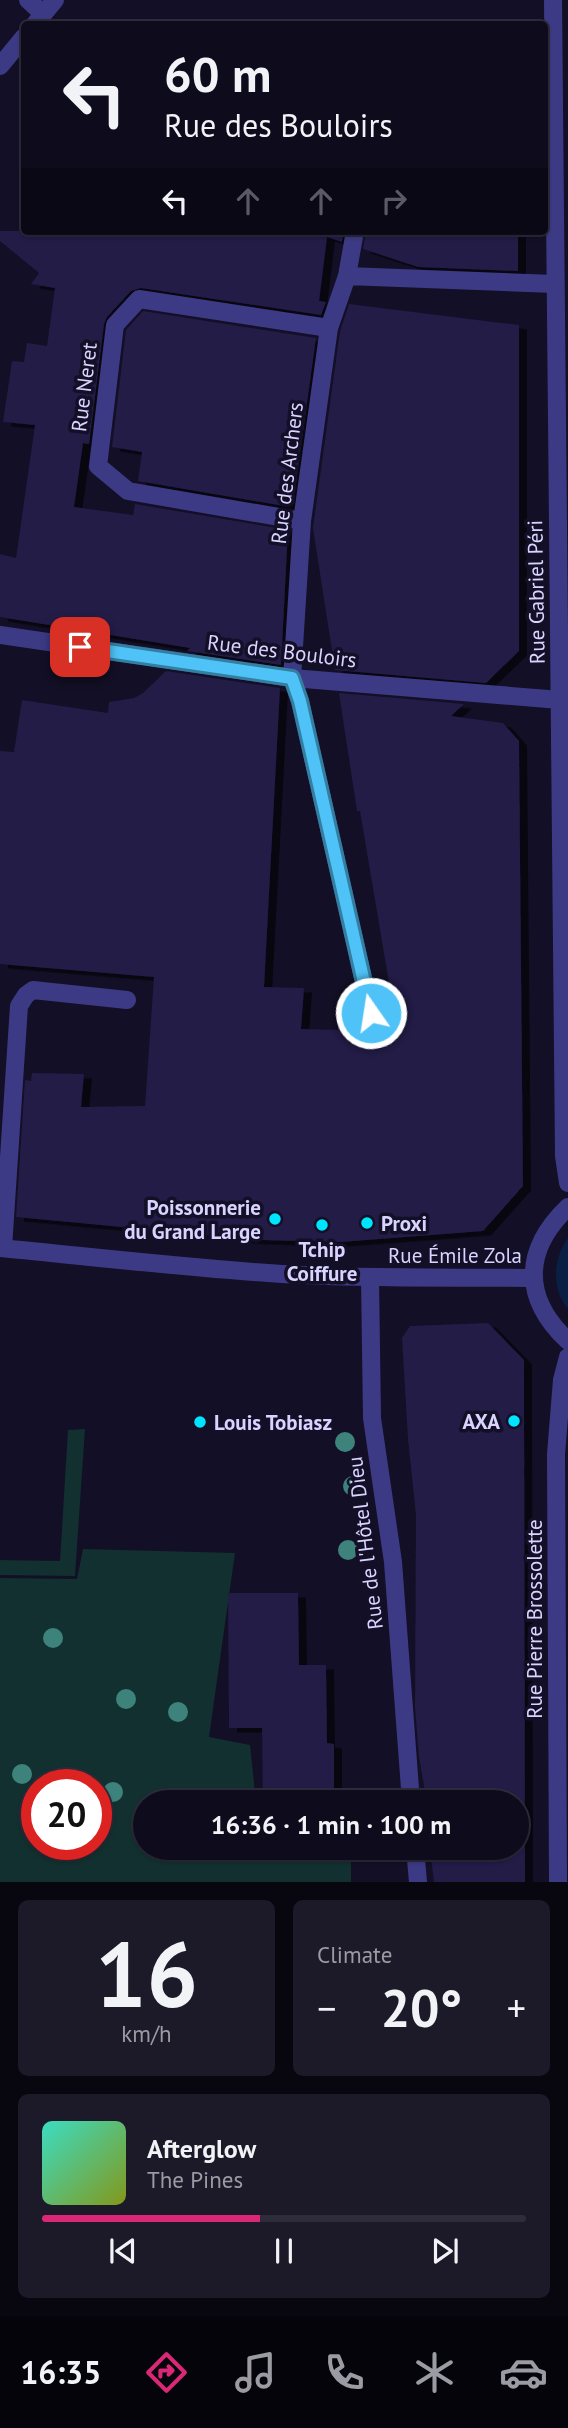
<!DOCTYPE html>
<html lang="en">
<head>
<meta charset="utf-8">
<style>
  :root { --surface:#0e0b1c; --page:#1c1929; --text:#f1f3f6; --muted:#9b9ba3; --line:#2e2b3b; --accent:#db2777 }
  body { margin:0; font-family:"PT Sans",sans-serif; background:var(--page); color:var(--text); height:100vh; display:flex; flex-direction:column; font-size:26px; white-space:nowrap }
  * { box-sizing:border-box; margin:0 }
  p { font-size:23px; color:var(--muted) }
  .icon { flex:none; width:38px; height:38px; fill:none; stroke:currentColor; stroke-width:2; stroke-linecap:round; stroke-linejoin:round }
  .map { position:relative; height:1882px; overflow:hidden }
  .details { display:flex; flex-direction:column; gap:18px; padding:18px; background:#08060f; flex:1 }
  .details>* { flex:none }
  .hud { position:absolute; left:21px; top:21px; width:527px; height:214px; border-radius:7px; box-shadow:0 2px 5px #0004,0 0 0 2px var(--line); background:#0e0b1c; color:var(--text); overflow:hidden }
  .speed { position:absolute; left:21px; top:1769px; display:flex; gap:14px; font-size:35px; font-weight:700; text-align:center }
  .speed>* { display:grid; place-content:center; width:91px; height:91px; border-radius:50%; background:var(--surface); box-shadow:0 2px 5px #0004,0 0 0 2px var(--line); line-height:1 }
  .speed .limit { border:10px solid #d22; background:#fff; color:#111 }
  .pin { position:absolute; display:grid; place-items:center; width:60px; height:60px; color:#fff; margin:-30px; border-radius:14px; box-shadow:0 4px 10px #0006 }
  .me { position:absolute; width:77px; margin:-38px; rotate:347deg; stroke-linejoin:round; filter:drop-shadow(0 0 5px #0008) }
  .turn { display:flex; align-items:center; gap:24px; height:147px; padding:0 28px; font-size:32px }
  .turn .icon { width:91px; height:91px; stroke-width:2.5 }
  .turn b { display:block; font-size:49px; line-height:60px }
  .lanes { display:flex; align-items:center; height:66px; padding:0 28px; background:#0003; justify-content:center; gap:35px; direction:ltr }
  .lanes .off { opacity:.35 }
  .big { font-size:52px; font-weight:700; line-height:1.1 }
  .details .tile { flex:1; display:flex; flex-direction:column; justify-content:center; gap:10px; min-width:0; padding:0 24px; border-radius:10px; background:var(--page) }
  .details .dial { align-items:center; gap:0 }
  .dial b { font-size:91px; line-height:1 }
  .song { display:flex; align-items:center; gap:21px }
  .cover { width:84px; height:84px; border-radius:10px; background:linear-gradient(135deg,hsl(170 70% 55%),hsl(70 70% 35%)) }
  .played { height:7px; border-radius:4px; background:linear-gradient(90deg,var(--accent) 45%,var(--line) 45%) }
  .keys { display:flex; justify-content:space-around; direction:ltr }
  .heat { display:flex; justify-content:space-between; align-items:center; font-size:38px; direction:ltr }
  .details .tiles { flex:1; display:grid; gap:18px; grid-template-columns:1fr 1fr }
  .tile:last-child { grid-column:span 2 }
  .trip { position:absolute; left:133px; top:1790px; width:396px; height:70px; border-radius:35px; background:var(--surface); box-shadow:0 2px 5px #0004,0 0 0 2px var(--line); font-weight:700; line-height:70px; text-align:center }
  .tab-bar { display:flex; height:112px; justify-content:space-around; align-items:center; background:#06040b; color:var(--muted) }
  .tab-bar .icon { width:49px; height:49px }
  .tab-bar .on { color:var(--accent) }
  .tab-bar b { font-size:32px; color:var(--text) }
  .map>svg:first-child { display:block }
  .green { fill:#12302f; fill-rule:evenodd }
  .water { fill:#0a1f44 }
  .building { fill:#241b47; filter:url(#shadow) }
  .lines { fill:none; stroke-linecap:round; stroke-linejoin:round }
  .service { stroke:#3d3a85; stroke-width:18 }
  .minor { stroke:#3d3a85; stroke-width:18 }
  .tertiary { stroke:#3d3a85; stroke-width:18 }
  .tree { fill:#3d827b }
  .route-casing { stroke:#337fa1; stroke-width:18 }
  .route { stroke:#4fc3f7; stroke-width:12 }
  .poi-dot { fill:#00e5ff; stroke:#130f26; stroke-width:2.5 }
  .labels { text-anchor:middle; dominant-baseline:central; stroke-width:7; stroke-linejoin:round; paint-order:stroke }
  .street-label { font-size:21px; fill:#d9d4ff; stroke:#130f26 }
  .poi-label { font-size:21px; font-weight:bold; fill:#d9d4ff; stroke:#130f26; text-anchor:end }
</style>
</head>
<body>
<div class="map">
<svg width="568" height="1882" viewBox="0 0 568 1882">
  <defs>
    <filter id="shadow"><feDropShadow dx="8" dy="4.5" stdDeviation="0" flood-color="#0009"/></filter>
  </defs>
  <rect width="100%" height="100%" fill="#130f26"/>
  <!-- green -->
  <path class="green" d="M 85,1429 L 75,1576 L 0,1575 L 0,1560 L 60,1561 L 68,1430 Z
    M 83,1549 L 235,1553 L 209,1737 L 250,1745 L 256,1802 L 145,1802 L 145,1848 L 351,1848 L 351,1882 L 0,1882 L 0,1578 L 77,1579 ZM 37,1785 L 96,1785 L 96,1844 L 37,1844 Z"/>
  <!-- water -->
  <path class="water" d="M 568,1238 L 568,1309 C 551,1290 553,1258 568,1238 Z"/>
  <!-- building -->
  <path class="building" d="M 0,231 L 343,231 L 342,242 L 327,237 L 319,301 L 326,302 L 321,315 L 141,288 L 131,291 L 107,317 L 104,324 L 89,444 L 83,443 L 74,507 L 133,515 L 135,504 L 288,530 L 281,665 L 187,651 L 190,648 L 0,617 L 0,554 L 16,558 L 35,425 L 3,422 L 12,361 L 24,362 L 27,343 L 47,346 L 55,288 L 31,284 L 39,273 L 0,241 Z
    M 366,231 L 518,231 L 518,271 L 418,267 L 363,249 Z
    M 349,304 L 519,325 L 519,651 L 486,683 L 335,670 L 313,528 L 340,331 Z
    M 143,311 L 316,338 L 295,489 L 290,489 L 290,507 L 138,481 L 142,452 L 112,447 L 126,330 Z
    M 166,671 L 280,688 L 264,987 L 304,988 L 301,1029 L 346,1030 L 396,1024 L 360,811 L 357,811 L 339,693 L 464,704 L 451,716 L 503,723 L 519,741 L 523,1186 L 483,1231 L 341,1242 L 259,1240 L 16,1217 L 25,1080 L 31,1081 L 32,1073 L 84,1074 L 81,1107 L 145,1106 L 154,977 L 0,964 L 0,751 L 14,752 L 22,700 L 108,713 L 109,702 L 134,698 L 143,693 Z
    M 488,1323 L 524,1360 L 525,1882 L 434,1882 L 430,1848 L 516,1848 L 516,1802 L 427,1802 L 419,1757 L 415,1707 L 416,1515 L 408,1439 L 402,1338 L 410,1326 Z
    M 228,1593 L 298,1593 L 299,1665 L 326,1665 L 327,1743 L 334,1744 L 334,1802 L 263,1802 L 262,1728 L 229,1728 Z"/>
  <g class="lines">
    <!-- service -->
    <path class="service" d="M 28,0 L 43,14
      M 292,678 L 300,701 L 371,1013
      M 3,1248 L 19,1006 L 26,995 L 33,990 L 127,1000"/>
    <!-- minor -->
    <path class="minor" d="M 553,0 L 564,1156 L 568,1183
      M 35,24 L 55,0
      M 0,66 L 24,37
      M 347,276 L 555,284
      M 302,521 L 128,491 L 98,466 L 115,325 L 139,299 L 329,328
      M 0,635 L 292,678 L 560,700 L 566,691
      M 292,678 L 302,521 L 329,328 L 347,276 L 355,231
      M 370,1278 L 372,1418 L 393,1562 L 411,1802
      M 415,1848 L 418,1882
      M 558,1882 L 556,1454 L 562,1380 L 568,1357"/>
    <!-- tertiary -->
    <path class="tertiary" d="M 568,1207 C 523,1250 522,1298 568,1341
      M 0,1248 C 94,1257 188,1268 282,1274 C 366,1279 450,1277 534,1278"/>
  </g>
  <!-- trees -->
  <g class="tree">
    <circle cx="345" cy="1442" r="10"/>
    <circle cx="353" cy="1486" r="10"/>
    <circle cx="348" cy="1550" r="10"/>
    <circle cx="53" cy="1638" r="10"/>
    <circle cx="126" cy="1699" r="10"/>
    <circle cx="178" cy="1712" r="10"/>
    <circle cx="22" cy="1774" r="10"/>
    <circle cx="113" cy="1792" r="10"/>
  </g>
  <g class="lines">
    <!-- route casing -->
    <g class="route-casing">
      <path id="route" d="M 80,647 L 292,678 L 300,701 L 371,1013"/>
    </g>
    <!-- route -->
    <use href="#route" class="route"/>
  </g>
  <!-- markers -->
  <g class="poi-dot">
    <circle cx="275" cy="1219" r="7"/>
    <circle cx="367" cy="1223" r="7"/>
    <circle cx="322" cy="1225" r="7"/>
    <circle cx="514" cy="1421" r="7"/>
    <circle cx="200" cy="1422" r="7"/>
  </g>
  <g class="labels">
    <!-- street labels -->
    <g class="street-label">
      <text transform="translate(84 387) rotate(-83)">Rue Neret</text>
      <text transform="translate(287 473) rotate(-83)">Rue des Archers</text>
      <text transform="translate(536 592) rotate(-91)">Rue Gabriel Péri</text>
      <text transform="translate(282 651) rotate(7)">Rue des Bouloirs</text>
      <text x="455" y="1255">Rue Émile Zola</text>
      <text transform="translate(365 1543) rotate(-97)">Rue de l'Hôtel Dieu</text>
      <text transform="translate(534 1619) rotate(-90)">Rue Pierre Brossolette</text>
    </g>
    <!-- poi labels -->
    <g class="poi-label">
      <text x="261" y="1207">Poissonnerie<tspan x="261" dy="24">du Grand Large</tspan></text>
      <text x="381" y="1223" text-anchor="start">Proxi</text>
      <text x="322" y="1249" text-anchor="middle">Tchip<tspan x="322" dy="24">Coiffure</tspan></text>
      <text x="500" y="1421">AXA</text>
      <text x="214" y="1422" text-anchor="start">Louis Tobiasz</text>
    </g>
  </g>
</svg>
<div class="speed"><div class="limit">20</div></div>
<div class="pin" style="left:80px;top:647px;background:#d93025"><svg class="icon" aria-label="arrive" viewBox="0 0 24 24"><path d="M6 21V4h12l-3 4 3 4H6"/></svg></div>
<svg class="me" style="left:371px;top:1013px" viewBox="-20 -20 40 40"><circle r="17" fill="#4fc3f7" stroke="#fff" stroke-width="3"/><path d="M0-11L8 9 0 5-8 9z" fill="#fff"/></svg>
<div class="trip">16:36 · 1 min · 100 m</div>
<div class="hud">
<div class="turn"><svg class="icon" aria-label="left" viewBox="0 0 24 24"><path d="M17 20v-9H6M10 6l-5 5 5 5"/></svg><div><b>60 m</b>Rue des Bouloirs</div></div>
<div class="lanes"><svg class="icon" aria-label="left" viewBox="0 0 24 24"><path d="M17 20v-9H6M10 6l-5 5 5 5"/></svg><svg class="icon off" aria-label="ahead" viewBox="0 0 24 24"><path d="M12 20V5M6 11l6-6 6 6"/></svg><svg class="icon off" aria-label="ahead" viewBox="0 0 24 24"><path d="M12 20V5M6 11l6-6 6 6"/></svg><svg class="icon off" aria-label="right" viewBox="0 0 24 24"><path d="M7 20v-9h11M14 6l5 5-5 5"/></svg></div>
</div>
</div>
<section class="details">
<div class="tiles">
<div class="tile dial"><b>16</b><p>km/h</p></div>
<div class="tile"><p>Climate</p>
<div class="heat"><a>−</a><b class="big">20°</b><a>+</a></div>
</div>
<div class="tile">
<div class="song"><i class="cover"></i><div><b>Afterglow</b><p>The Pines</p></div></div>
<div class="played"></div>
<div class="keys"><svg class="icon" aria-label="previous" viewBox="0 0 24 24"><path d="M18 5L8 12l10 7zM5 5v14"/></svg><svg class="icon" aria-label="pause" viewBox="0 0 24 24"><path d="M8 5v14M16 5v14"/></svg><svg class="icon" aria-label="next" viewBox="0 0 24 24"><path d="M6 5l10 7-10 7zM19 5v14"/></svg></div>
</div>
</div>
</section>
<nav class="tab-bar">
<b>16:35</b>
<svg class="icon on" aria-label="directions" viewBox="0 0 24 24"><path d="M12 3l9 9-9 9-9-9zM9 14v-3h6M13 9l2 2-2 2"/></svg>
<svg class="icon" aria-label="music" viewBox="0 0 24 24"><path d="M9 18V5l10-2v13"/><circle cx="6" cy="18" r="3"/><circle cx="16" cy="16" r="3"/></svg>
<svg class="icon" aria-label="phone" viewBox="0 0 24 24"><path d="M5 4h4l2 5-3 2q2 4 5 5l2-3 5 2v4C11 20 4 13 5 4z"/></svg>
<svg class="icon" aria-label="climate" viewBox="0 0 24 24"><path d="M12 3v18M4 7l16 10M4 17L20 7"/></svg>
<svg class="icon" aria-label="car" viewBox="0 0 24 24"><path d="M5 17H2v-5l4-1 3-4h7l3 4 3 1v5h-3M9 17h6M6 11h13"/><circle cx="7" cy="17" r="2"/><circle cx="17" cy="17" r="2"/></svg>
</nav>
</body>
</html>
